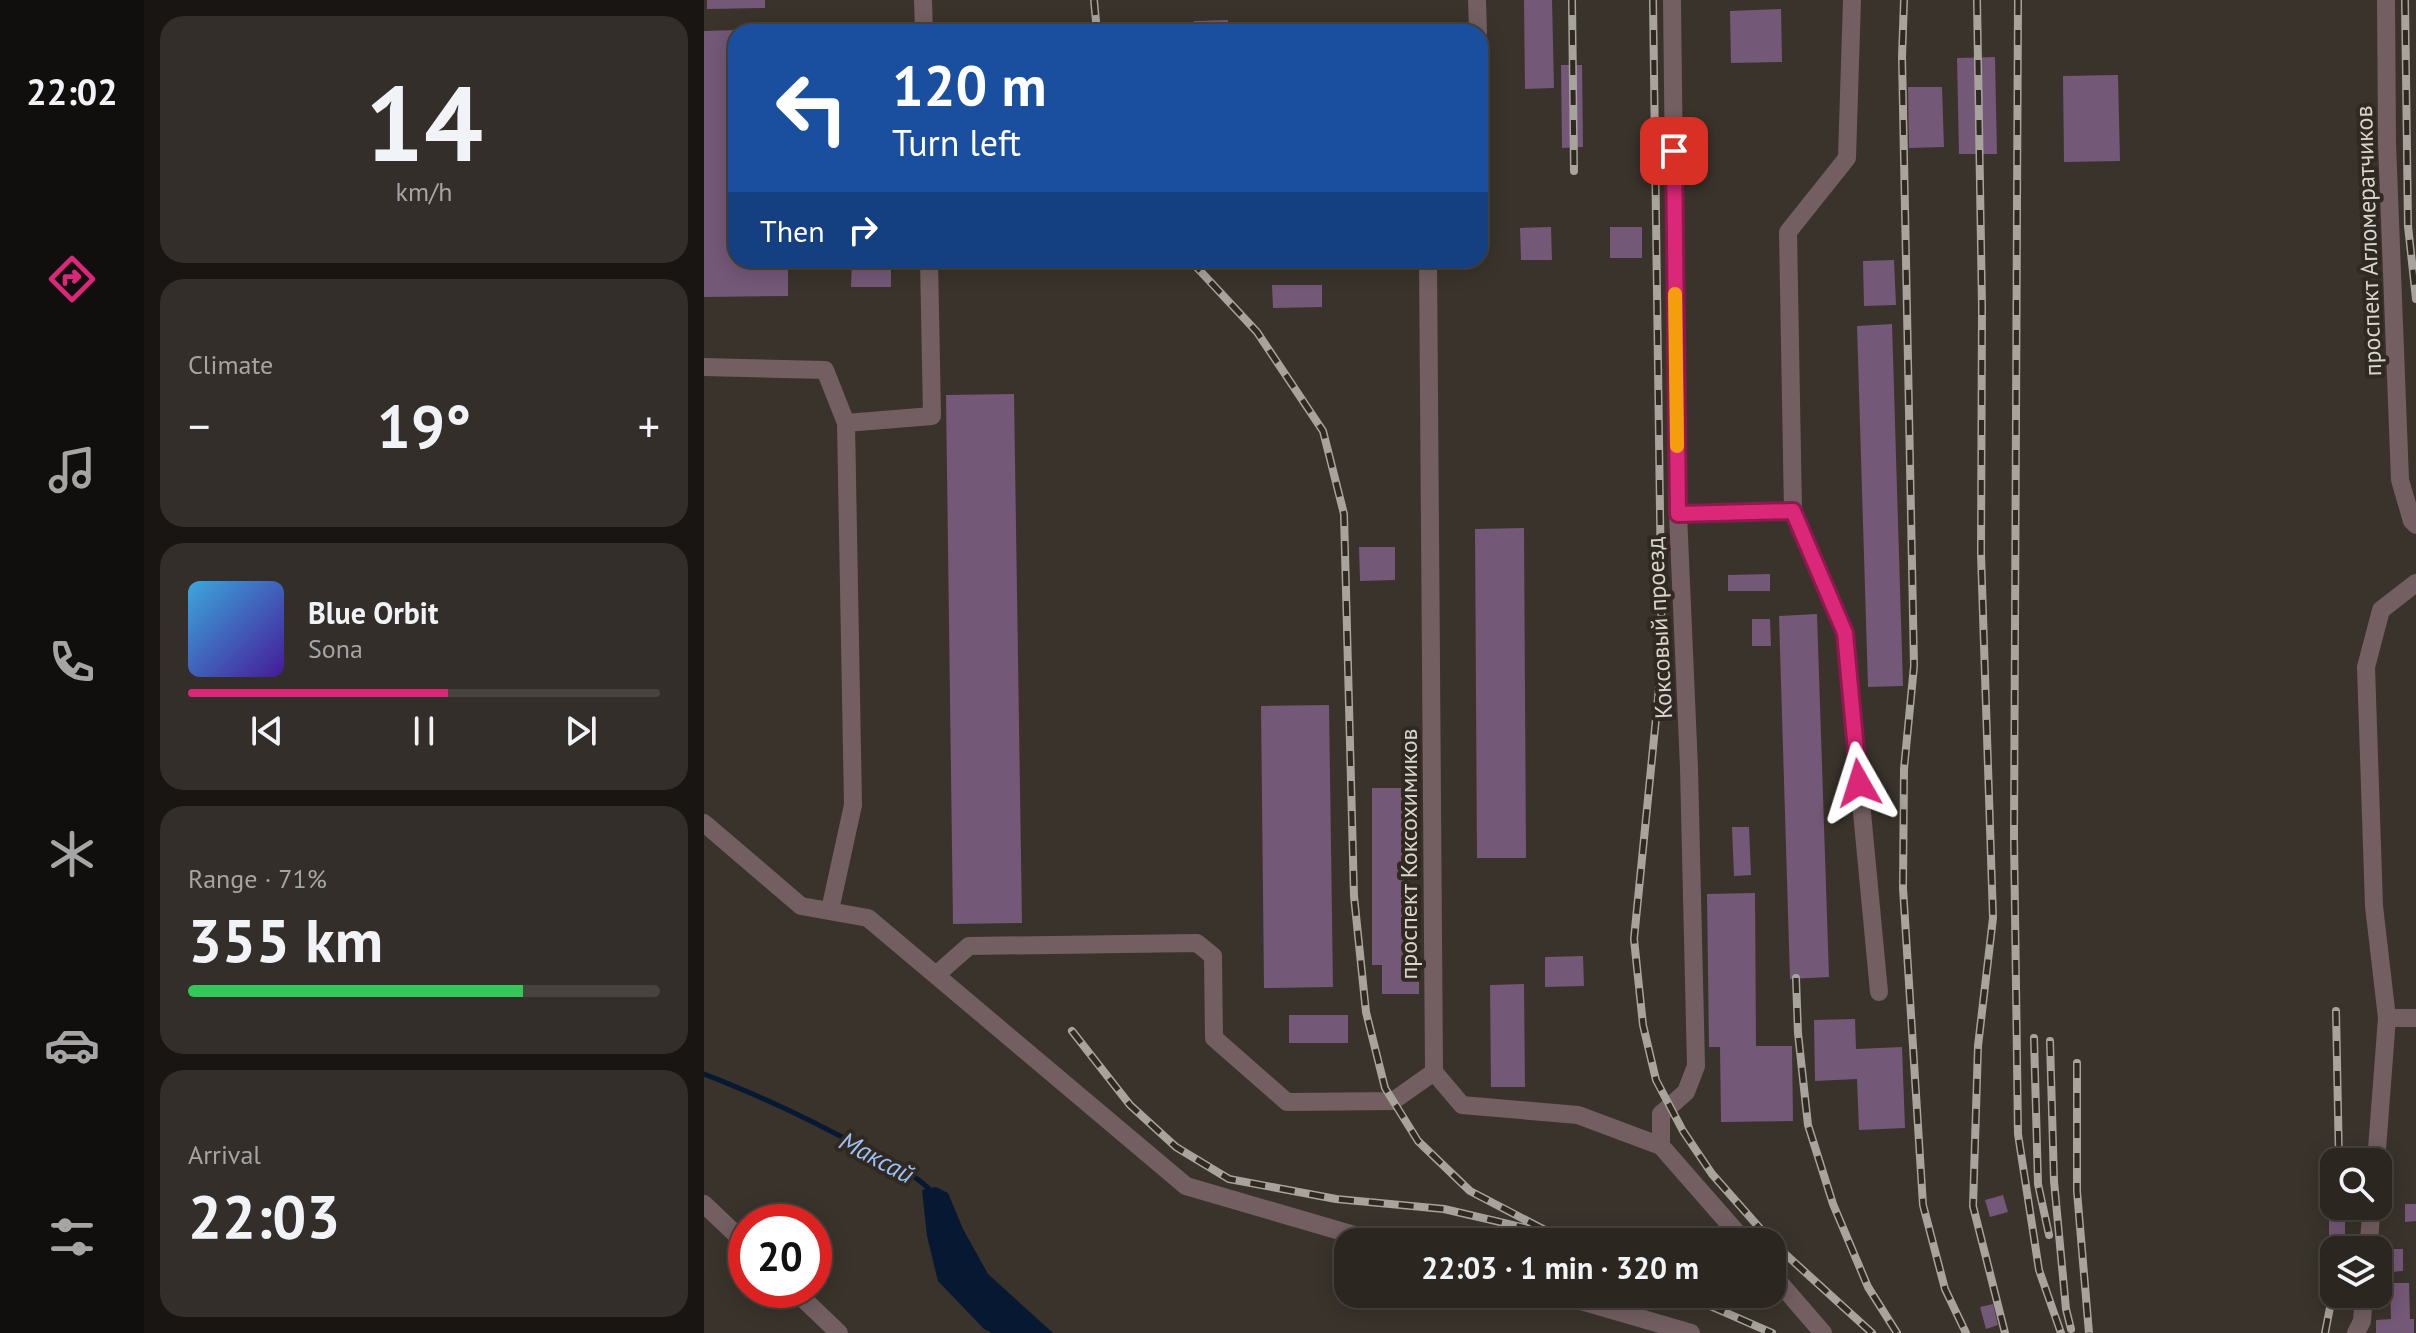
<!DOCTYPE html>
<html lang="en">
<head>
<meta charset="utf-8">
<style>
  :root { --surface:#2b2620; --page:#332e29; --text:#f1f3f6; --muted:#a6a5a5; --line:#47433e; --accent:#db2777 }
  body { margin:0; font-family:"PT Sans",sans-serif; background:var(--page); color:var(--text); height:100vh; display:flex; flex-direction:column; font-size:30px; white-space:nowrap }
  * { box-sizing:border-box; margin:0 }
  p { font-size:26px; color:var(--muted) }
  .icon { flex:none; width:44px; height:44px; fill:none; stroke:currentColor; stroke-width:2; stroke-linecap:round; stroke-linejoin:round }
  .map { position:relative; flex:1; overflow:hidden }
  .panel { display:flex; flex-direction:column; gap:16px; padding:16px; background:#181512; width:560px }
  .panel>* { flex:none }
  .banner { position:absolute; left:24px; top:24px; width:760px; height:244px; border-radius:24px; box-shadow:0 4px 20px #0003,0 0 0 2px var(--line); background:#1a4fa0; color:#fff; overflow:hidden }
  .tools { position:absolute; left:1616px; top:1148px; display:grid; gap:16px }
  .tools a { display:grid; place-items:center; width:72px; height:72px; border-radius:16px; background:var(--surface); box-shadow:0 4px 20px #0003,0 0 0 2px var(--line); font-size:40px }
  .speed { position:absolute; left:24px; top:1204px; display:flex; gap:16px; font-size:40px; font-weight:700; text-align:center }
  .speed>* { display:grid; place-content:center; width:104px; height:104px; border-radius:50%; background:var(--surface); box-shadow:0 4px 20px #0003,0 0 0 2px var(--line); line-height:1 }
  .speed .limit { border:12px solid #d22; background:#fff; color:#111 }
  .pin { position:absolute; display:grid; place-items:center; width:68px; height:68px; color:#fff; margin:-34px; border-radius:16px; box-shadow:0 4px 12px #0006 }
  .me { position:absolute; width:88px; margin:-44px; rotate:354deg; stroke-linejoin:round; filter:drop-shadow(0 0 6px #0008) }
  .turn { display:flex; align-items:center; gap:28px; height:168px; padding:0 32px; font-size:36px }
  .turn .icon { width:104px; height:104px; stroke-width:2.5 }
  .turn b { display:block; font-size:56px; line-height:68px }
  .then { display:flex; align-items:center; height:76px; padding:0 32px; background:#0003; gap:16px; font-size:30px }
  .big { font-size:60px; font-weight:600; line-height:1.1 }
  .panel .card { flex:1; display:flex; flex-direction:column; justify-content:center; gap:12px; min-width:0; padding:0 28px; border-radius:24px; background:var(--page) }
  .panel .dial { align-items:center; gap:0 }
  .dial b { font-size:104px; line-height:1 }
  .song { display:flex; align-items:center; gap:24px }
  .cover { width:96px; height:96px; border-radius:12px; background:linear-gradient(135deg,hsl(200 70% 55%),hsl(260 70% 35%)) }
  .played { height:8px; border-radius:4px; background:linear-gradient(90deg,var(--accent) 55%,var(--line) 55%) }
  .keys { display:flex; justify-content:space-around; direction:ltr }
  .heat { display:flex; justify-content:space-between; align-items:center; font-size:44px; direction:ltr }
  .charge { height:12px; border-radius:6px; background:linear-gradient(90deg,#34c759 71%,var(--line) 0) }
  .trip { position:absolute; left:630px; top:1228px; width:452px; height:80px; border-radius:24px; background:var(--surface); box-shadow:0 4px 20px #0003,0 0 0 2px var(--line); font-weight:600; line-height:80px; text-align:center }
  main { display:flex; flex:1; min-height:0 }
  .dock { display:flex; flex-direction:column; width:144px; justify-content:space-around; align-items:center; background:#110f0d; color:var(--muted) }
  .dock .icon { width:56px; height:56px }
  .dock .current { color:var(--accent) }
  .dock b { font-size:36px; color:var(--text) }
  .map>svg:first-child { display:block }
  .water { fill:#071833 }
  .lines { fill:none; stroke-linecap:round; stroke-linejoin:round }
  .stream { stroke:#071833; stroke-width:5 }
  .building { fill:#735877 }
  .minor { stroke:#735f61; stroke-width:18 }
  .rail-casing { stroke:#a8a39c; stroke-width:8 }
  .rail { stroke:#2f2921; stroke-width:5; stroke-dasharray:15; stroke-linecap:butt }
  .route-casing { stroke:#8e194d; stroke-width:20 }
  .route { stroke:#db2777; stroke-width:14 }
  .slow { stroke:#f59e0b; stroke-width:14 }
  .labels { text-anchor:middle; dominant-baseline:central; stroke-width:8; stroke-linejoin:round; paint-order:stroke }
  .street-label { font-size:24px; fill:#d8d4ce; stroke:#2f2921 }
  .water-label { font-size:26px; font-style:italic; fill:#9dc1f8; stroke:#2f2921 }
</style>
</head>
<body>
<main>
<nav class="dock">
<b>22:02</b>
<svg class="icon current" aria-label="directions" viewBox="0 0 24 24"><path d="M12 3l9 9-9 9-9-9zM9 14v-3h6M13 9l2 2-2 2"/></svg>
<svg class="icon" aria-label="music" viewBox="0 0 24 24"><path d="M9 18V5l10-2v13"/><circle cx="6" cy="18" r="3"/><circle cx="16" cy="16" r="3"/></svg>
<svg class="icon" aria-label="phone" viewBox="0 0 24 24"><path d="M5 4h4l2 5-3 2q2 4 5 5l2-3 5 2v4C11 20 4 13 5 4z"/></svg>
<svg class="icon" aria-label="climate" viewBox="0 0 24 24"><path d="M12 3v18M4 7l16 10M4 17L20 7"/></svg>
<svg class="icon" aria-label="car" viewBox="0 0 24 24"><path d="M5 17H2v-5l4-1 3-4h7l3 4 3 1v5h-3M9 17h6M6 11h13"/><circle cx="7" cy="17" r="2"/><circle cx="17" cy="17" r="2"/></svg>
<svg class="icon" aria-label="filters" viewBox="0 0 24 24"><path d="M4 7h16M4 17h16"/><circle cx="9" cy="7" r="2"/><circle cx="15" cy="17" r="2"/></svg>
</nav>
<section class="panel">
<div class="card dial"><b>14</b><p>km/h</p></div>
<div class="card"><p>Climate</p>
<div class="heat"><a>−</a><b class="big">19°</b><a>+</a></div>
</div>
<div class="card">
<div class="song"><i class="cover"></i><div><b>Blue Orbit</b><p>Sona</p></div></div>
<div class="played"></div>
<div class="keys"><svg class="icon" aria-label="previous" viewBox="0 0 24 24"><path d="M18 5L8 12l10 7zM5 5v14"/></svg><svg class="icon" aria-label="pause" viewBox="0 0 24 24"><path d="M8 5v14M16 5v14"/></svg><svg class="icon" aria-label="next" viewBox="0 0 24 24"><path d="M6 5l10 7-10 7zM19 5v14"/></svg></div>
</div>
<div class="card"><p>Range · 71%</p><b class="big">355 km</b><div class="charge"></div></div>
<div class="card"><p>Arrival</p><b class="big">22:03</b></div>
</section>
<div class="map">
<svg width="1712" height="1333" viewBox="0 0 1712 1333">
  <rect width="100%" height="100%" fill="#39332b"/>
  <!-- water -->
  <path class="water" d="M 232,1187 L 244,1193 L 259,1229 L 284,1274 L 349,1333 L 288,1333 L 280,1329 L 234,1281 L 223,1236 L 218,1190 Z"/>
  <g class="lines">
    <!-- stream -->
    <path class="stream" d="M 0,1074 C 58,1096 113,1123 168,1153 C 189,1165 212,1174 229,1193"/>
  </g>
  <!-- building -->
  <path class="building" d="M 3,0 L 61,0 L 61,8 L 3,9 Z
    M 820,0 L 848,0 L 850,88 L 821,89 Z
    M 1077,9 L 1078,62 L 1027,63 L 1026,11 Z
    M 524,20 L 524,32 L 490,32 L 490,21 Z
    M 727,25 L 727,32 L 683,32 L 683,26 Z
    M 32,30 L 32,260 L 84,260 L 84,296 L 0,297 L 0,31 Z
    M 1291,57 L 1293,154 L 1255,154 L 1253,58 Z
    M 857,65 L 878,65 L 879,147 L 858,148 Z
    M 1414,75 L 1416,161 L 1360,162 L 1359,76 Z
    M 1204,87 L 1238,87 L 1240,147 L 1205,148 Z
    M 847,227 L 848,260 L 817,260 L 816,228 Z
    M 906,227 L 938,227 L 938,258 L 906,258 Z
    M 148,260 L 187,260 L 187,287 L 147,287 Z
    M 1190,260 L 1192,305 L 1160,306 L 1159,261 Z
    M 568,285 L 618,285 L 618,307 L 569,308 Z
    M 1188,324 L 1199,686 L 1164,687 L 1153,326 Z
    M 310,394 L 318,923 L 249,924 L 242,395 Z
    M 820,528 L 822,858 L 773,858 L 771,529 Z
    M 655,547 L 691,547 L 691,580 L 656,581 Z
    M 1066,574 L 1066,591 L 1024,591 L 1024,575 Z
    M 1113,614 L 1125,977 L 1086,979 L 1075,616 Z
    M 1048,619 L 1066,619 L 1067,646 L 1048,646 Z
    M 625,705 L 629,987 L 560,988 L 557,706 Z
    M 668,788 L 705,788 L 706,965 L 715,965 L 715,994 L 678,994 L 678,965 L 668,965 Z
    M 1028,827 L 1045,827 L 1047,875 L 1030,876 Z
    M 1051,893 L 1052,1046 L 1088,1046 L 1089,1121 L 1017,1122 L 1016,1047 L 1005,1047 L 1003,894 Z
    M 879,956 L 880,986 L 841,987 L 841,957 Z
    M 820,984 L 821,1087 L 787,1087 L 786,985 Z
    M 585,1015 L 644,1015 L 644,1043 L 585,1043 Z
    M 1151,1019 L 1152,1049 L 1198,1047 L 1201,1128 L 1155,1130 L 1153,1079 L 1111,1081 L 1110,1020 Z
    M 1625,1193 L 1630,1193 L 1630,1206 L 1641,1206 L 1641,1243 L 1625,1243 Z
    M 1299,1195 L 1304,1212 L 1286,1217 L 1281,1200 Z
    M 1701,1204 L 1712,1204 L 1712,1221 L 1701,1222 Z
    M 1685,1249 L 1699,1249 L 1699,1271 L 1686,1272 Z
    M 1686,1283 L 1705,1283 L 1706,1319 L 1710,1319 L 1710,1333 L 1672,1333 L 1672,1320 L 1687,1319 Z
    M 1289,1304 L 1294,1325 L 1282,1329 L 1276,1307 Z"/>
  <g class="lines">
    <!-- minor -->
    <path class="minor" d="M 219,0 L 220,32
      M 773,0 L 774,32
      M 1148,0 L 1143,158 L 1084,232 L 1089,511 L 1141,633 L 1175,992
      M 1682,0 L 1683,143 L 1696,480 L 1708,521 L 1712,525
      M 724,260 L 730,1072 L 758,1105 L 874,1115 L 957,1146 L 1041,1242
      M 0,367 L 121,370 L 142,423 L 149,805 L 126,910
      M 142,423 L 228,416 L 225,260
      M 974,514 L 1089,511
      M 0,823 L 97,906 L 164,918 L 482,1186 L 674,1242
      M 232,975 L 265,946 L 493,943 L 509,956 L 510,1038 L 583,1102 L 689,1101 L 730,1072
      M 1683,1018 L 1712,1018
      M 957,1146 L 957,1114 L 982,1092 L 992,1066 L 985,768 L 974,514 L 968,0
      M 1672,1162 L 1683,1018 L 1670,906 L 1662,667 L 1677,610 L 1712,583
      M 0,1204 L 42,1244
      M 1664,1250 L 1668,1206
      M 1068,1274 L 1119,1333
      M 90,1290 L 135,1333
      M 853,1294 L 987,1333
      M 1652,1333 L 1658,1321 L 1660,1294"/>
    <!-- rail casing -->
    <g class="rail-casing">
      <path id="rail" d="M 390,0 L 393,32
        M 868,0 L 870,171
        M 949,0 L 958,658 L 930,939 L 939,1025 L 952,1080 L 979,1131 L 1008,1174 L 1068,1242
        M 1200,0 L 1198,57 L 1210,666 L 1200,769 L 1199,888 L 1219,1205 L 1241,1289 L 1262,1333
        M 1273,0 L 1278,307 L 1277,554 L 1289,918 L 1274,1046 L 1269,1206 L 1301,1333
        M 1314,0 L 1310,837 L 1314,1134 L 1335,1270 L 1357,1333
        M 1701,0 L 1704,226 L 1712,299
        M 486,260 L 553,332 L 619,431 L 640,514 L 650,896 L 662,1012 L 681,1088 L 714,1141 L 766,1191 L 864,1242
        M 1092,978 L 1094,1033 L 1104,1125 L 1129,1204 L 1164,1287 L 1193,1333
        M 1632,1011 L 1635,1162
        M 368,1031 L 426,1105 L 472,1147 L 525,1179 L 632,1199 L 740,1209 L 822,1228
        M 1330,1038 L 1334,1184 L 1345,1235
        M 1346,1041 L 1350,1181 L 1362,1309 L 1367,1329
        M 1373,1063 L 1373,1191 L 1385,1333
        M 1068,1242 L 1168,1333
        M 1635,1250 L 1636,1243
        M 979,1294 L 1068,1333
        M 1621,1333 L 1630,1287"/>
    </g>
    <!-- rail -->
    <use href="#rail" class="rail"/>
  </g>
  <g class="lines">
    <!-- route casing -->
    <g class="route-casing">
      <path id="route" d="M 970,151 L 974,514 L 1089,511 L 1141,633 L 1155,783"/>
    </g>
    <!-- route -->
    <use href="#route" class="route"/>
    <!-- slow -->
    <path class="slow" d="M 971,294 L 973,446"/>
  </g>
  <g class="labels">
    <!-- street labels -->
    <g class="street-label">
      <text transform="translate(1664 241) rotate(-92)">проспект Агломератчиков</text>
      <text transform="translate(955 628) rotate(-93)">Коксовый проезд</text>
      <text transform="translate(704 854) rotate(-90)">проспект Коксохимиков</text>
    </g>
    <!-- water labels -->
    <g class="water-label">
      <text transform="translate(173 1157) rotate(28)">Максай</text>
    </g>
  </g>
</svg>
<div class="tools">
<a><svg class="icon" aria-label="search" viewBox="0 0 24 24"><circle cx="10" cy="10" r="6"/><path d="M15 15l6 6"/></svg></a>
<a><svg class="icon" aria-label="layers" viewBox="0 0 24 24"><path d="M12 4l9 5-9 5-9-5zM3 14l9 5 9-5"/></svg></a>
</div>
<div class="speed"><div class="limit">20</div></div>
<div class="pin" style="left:970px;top:151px;background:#d93025"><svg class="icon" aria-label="arrive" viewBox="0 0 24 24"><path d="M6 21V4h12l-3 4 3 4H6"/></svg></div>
<svg class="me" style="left:1155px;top:783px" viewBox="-20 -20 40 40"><path d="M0-17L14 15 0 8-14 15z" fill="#db2777" stroke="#fff" stroke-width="4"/></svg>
<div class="trip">22:03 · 1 min · 320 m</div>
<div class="banner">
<div class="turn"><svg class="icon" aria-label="left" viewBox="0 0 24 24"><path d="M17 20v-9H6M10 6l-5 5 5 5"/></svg><div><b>120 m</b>Turn left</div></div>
<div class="then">Then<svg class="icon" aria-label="right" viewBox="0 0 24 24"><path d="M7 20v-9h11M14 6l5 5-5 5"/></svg></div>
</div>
</div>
</main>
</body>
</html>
